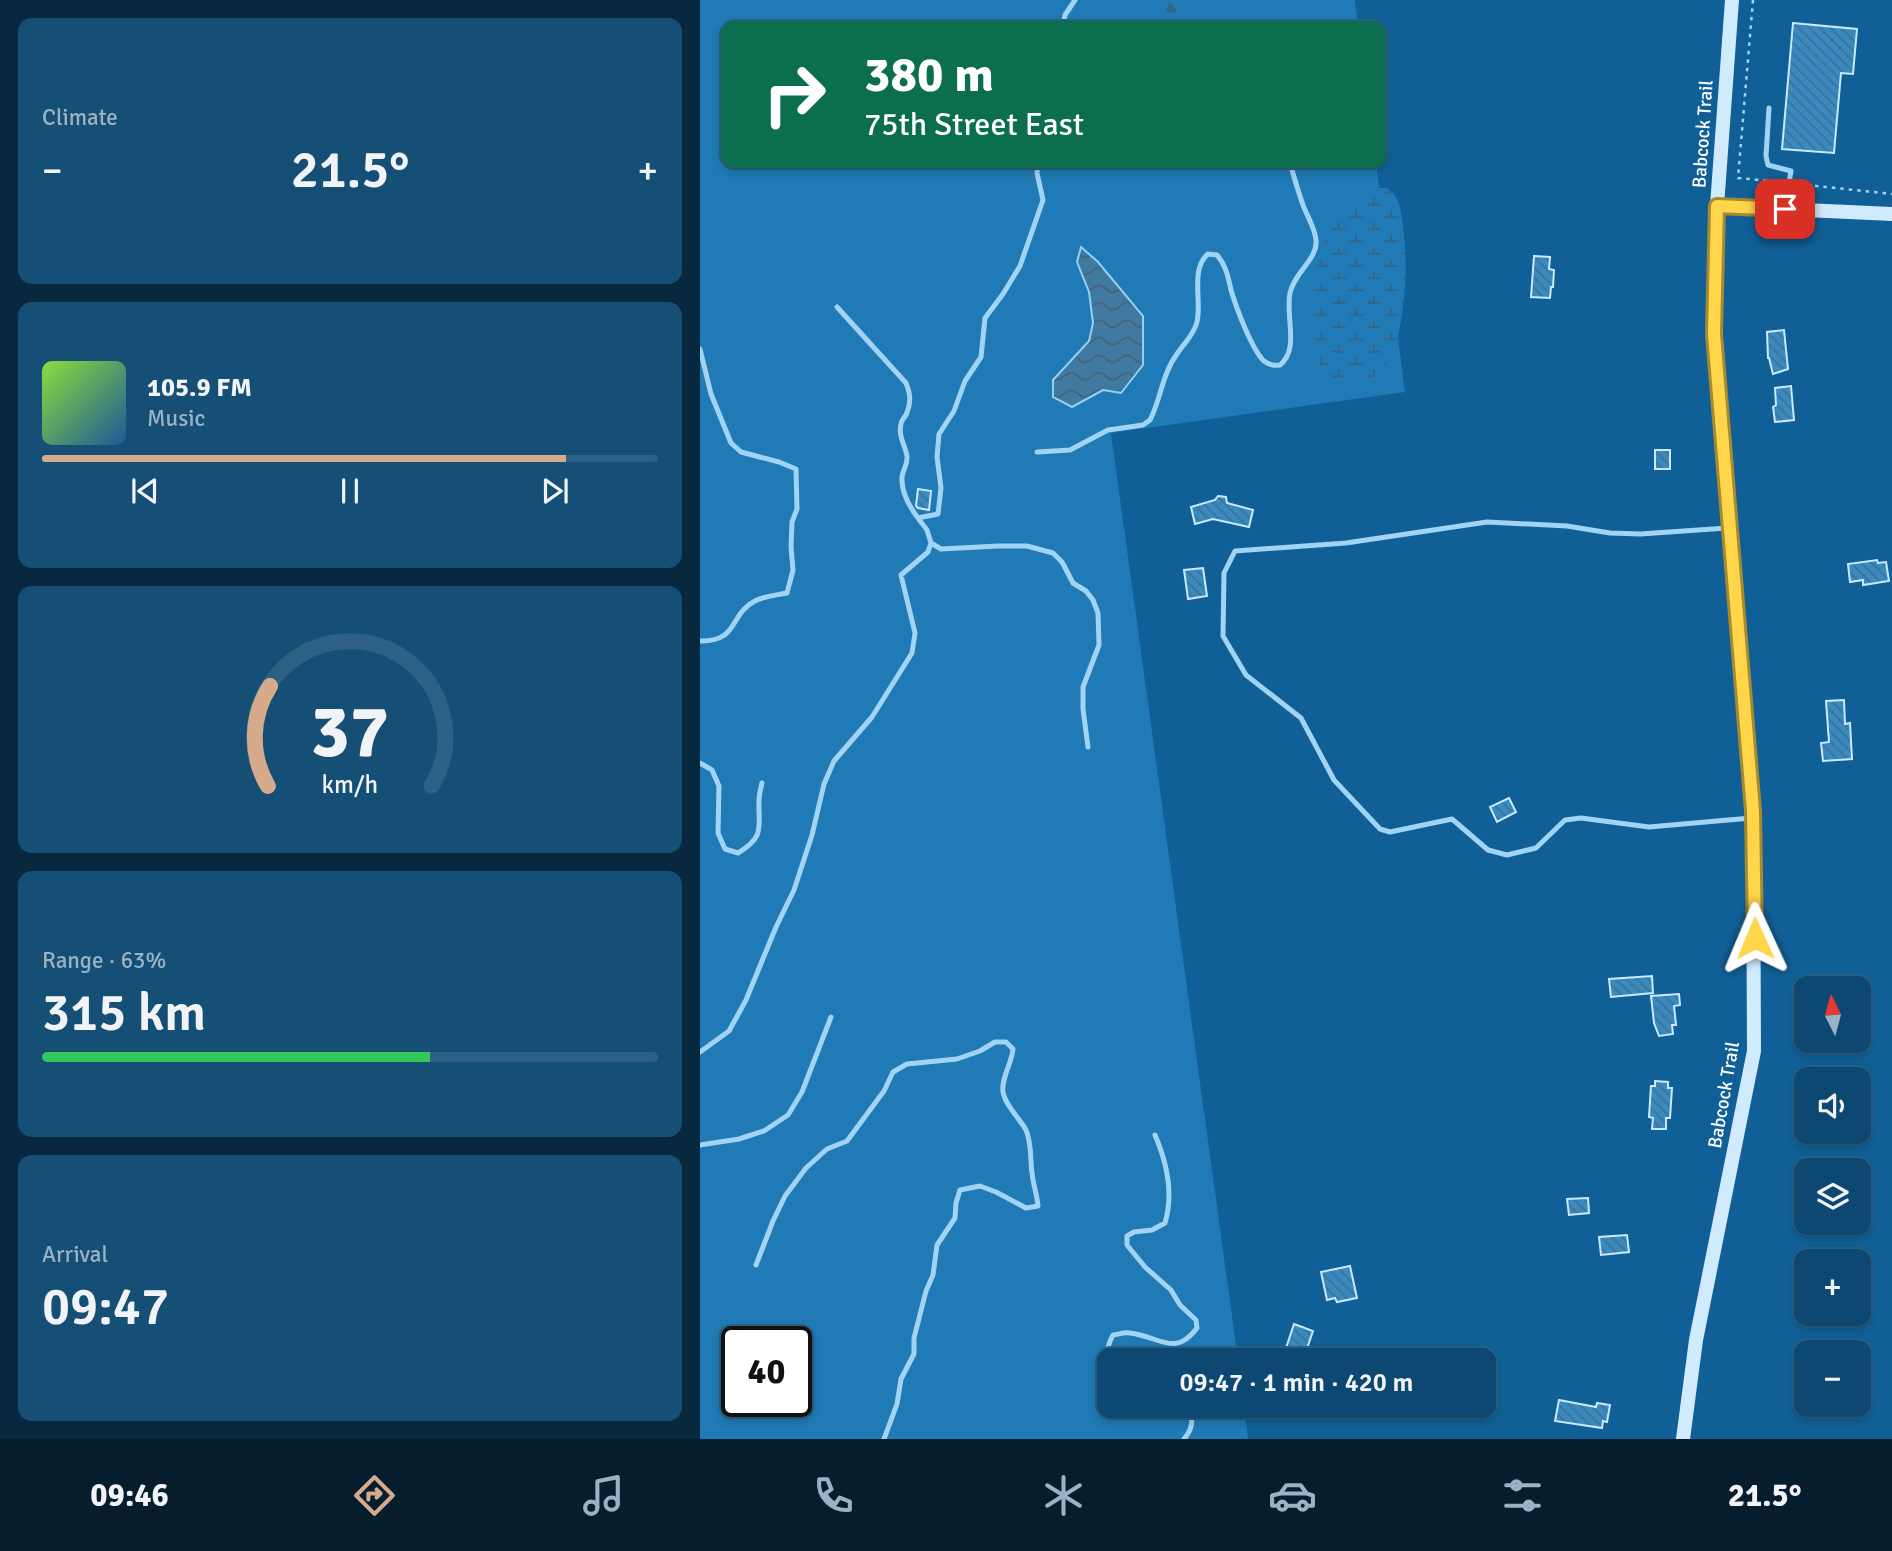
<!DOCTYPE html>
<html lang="en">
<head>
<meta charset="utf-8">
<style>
  :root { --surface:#0c4871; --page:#154f76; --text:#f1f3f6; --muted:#9ab2c3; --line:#2c6084; --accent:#d6ab8b }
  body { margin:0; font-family:Signika,sans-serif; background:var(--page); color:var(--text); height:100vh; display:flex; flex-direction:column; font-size:26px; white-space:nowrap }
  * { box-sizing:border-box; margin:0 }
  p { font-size:23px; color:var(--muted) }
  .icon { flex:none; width:38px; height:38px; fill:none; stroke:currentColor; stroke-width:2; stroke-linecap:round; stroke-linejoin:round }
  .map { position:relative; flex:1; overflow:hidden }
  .drawer { display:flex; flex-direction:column; gap:18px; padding:18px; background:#07283e; width:700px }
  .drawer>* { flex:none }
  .top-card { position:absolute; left:21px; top:21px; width:665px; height:147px; border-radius:14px; box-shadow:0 4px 10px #0003,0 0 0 2px var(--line); background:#0b6e4f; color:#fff; overflow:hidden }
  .needle { width:46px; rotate:354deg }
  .fabs { position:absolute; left:1094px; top:976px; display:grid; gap:14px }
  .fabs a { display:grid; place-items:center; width:77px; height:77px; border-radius:14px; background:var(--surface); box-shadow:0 4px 10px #0003,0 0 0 2px var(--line); font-size:35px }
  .speed { position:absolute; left:21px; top:1326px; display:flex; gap:14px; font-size:35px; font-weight:700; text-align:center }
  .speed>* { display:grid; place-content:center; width:91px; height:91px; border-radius:50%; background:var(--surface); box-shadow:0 4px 10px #0003,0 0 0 2px var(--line); line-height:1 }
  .speed .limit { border:4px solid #111; border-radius:10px; background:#fff; color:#111 }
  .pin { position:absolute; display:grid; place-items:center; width:60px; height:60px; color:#fff; margin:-30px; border-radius:14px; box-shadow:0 4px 10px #0006 }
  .me { position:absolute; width:77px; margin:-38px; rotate:359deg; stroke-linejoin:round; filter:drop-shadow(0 0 5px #0008) }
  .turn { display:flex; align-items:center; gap:24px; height:147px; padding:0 28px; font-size:32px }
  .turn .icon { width:91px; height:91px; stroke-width:2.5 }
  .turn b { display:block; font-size:49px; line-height:60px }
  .big { font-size:52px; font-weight:600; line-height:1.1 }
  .drawer .widget { flex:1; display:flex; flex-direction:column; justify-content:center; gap:10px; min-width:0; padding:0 24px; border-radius:14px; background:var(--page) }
  .drawer .dial { align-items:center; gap:0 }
  .dial svg { height:182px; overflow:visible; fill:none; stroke:var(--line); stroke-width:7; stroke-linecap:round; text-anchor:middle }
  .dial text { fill:var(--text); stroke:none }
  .song { display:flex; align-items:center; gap:21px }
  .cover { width:84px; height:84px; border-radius:10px; background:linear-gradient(135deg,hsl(90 70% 55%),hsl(210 70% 35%)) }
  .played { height:7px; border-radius:4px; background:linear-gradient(90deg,var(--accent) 85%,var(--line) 85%) }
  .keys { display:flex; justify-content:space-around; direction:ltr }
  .heat { display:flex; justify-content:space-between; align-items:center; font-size:38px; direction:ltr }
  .charge { height:10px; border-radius:5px; background:linear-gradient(90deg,#34c759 63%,var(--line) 0) }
  .trip { position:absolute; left:397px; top:1348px; width:399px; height:70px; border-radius:14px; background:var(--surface); box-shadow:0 4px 10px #0003,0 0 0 2px var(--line); font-weight:600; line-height:70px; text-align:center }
  .dock { display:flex; height:112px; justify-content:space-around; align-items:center; background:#051d2d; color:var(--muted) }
  .dock .icon { width:49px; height:49px }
  .dock .selected { color:var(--accent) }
  .dock b { font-size:32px; color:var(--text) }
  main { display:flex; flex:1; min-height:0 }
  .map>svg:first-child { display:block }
  .green { fill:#1f7ab5; fill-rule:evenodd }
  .forest { fill:url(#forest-firs) }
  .wetland { fill:url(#wetland-marsh) }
  .water { fill:url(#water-waves); stroke:#92d1f7; stroke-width:2 }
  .building { fill:url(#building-back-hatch); stroke:#c9e9fe; stroke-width:2 }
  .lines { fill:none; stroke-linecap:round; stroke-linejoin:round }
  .path { stroke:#a1d3f4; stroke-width:2.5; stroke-dasharray:3.5 5; stroke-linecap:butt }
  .lane { stroke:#a1d3f4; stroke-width:5 }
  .secondary { stroke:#d0ebfd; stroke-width:14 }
  .route-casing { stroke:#a68a30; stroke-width:18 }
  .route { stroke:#ffd54a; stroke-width:12 }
  .labels { text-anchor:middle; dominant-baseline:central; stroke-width:5; stroke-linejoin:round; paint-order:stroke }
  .street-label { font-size:19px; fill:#fff; stroke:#106097 }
</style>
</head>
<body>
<main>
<section class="drawer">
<div class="widget"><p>Climate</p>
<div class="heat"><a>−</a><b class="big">21.5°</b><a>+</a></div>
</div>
<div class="widget">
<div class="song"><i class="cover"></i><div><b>105.9 FM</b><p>Music</p></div></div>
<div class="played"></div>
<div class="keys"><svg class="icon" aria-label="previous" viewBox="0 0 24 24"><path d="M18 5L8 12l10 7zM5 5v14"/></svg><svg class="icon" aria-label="pause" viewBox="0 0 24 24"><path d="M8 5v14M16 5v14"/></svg><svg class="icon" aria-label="next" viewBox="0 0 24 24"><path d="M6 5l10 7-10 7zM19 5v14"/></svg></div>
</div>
<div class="widget dial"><svg viewBox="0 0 100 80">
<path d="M14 69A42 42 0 1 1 86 69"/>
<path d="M14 69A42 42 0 0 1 15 25" stroke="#d6ab8b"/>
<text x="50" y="56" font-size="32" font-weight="700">37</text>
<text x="50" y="72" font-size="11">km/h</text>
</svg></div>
<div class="widget"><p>Range · 63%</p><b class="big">315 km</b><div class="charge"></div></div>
<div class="widget"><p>Arrival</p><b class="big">09:47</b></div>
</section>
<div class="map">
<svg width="1192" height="1439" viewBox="0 0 1192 1439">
  <defs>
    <pattern id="forest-firs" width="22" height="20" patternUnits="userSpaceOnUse" patternTransform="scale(1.75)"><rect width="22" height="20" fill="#1f7ab5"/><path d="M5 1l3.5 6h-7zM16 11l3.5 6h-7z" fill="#366380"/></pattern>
    <pattern id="wetland-marsh" width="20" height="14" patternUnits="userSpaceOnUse" patternTransform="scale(1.75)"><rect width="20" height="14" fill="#1f7ab5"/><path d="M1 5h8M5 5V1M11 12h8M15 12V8" fill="none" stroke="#366380"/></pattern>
    <pattern id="water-waves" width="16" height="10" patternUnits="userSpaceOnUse" patternTransform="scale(1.75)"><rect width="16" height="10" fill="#417aa1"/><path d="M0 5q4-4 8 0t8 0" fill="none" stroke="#466376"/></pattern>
    <pattern id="building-back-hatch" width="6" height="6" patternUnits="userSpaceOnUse" patternTransform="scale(1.75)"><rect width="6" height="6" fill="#398ac0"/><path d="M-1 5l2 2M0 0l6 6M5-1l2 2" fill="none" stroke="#417192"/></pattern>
  </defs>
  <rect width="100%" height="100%" fill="#106097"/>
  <!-- green -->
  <path class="green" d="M 0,0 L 655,0 L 658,26 L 26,26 L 26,163 L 676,163 L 705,392 L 411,433 L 538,1360 L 410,1360 L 410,1405 L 544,1405 L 548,1439 L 0,1439 ZM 37,1342 L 96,1342 L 96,1402 L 37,1402 Z"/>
  <!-- forest -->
  <path class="forest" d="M 464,0 L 489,0 L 493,26 L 457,26 Z"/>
  <!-- wetland -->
  <path class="wetland" d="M 678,188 L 687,188 C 690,191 693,192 695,195 C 705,211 707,266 705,285 C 703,312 699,357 677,374 C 671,379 664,380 657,382 C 648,385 635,383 627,376 C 619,369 617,357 615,347 C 607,315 609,284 620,253 C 623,243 626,232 632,223 C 642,207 661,195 678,188 Z"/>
  <!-- water -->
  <path class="water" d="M 381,247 L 398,262 L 443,316 L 443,365 L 421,393 L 403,390 L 372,407 L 353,397 L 353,380 L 389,341 L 393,323 L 389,292 L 377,262 Z"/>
  <!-- building -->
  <path class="building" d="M 1093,23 L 1157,29 L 1153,74 L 1141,73 L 1134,153 L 1082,149 Z
    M 834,256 L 850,257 L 849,269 L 854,270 L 853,287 L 851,287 L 850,298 L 831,297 Z
    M 1084,330 L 1088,369 L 1073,374 L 1069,358 L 1068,358 L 1067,332 Z
    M 1091,386 L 1094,420 L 1075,422 L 1073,407 L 1076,405 L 1075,388 Z
    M 955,450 L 970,450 L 970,469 L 955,469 Z
    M 218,489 L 231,491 L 229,510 L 218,508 L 216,506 Z
    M 518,496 L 526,497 L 527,503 L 553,510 L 549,527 L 513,519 L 495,524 L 491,507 L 515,500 Z
    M 1177,560 L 1178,563 L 1186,562 L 1189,581 L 1163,585 L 1163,580 L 1150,582 L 1148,564 Z
    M 503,568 L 507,596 L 488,599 L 484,570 Z
    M 1144,700 L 1145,724 L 1150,723 L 1152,759 L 1123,761 L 1121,743 L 1129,742 L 1126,701 Z
    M 809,798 L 816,812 L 797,822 L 790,807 Z
    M 952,976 L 953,993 L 911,997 L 909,979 Z
    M 979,994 L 980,1005 L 974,1006 L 976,1025 L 972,1025 L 973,1034 L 959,1036 L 954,1023 L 951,996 Z
    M 955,1081 L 968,1082 L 968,1088 L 972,1088 L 970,1118 L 966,1118 L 966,1129 L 952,1129 L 953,1118 L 949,1117 L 951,1086 L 955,1086 Z
    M 888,1198 L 889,1213 L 869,1215 L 867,1199 Z
    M 927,1235 L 929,1252 L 901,1255 L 899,1237 Z
    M 650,1266 L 657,1298 L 637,1302 L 635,1298 L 627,1300 L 621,1272 Z
    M 594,1324 L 613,1331 L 603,1360 L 582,1360 Z
    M 859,1400 L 896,1407 L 897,1403 L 910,1405 L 907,1422 L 903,1421 L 902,1428 L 855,1421 Z"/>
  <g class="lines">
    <!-- path -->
    <path class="path" d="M 1053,0 L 1038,178 L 1081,182
      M 1098,184 L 1192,194"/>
    <!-- lane -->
    <path class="lane" d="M 363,26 L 365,15 L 375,0
      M 1069,108 L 1066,156 L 1068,165 L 1091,171 L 1085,206
      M 137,307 L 206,383 C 211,395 211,403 206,415 C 204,418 201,421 201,424 C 198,436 205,445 207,456 C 208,465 203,469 202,477 C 201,492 209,506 218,518 L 238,514 L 241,488 L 237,457 L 239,434 L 254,411 L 265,381 L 281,357 L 285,318 L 303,294 L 320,266 L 343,200 L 337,173 L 338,163
      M 0,349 L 11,394 L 31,443 L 41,452 L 79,462 L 96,469 L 97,509 L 92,522 L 91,547 L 93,570 L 87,593 C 77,595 64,596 55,601 C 29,614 39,642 0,641
      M 337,452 L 370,450 L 408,430 L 443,425 L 450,420 C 461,399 462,374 477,354 C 484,343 494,335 497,322 C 502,301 490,269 508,254 L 517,255 C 526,265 528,277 531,290 C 536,307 552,350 564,361 C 569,365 574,366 580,365 C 600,349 585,316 590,293 C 594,273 618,259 616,240 C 615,228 607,216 603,205 C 598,191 594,177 590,163
      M 218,518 L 227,530 L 231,543 L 241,549 L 298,546 L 327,546 L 353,553 L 362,562 L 373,583 L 386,591 L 393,600 L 398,613 L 399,645 L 383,687 L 383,709 L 388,747
      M 1027,528 L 940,534 L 910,533 L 867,526 L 787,522 L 646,543 L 535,551 L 524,573 L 523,636 L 546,675 L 601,718 L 634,780 L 680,829 L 690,832 L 752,819 L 788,850 L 807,855 L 836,848 L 865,820 L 881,818 L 949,827 L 1051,818
      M 0,763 L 12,770 L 19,786 L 18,833 L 25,849 L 38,853 C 66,836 58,827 59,800 C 59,794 61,788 62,783
      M 0,1052 L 29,1031 L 46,1000 L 76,927 L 94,890 L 112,835 L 124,784 L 134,761 L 172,717 L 212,653 L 215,633 L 201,575 L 228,552 L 231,543
      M 0,1145 L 39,1139 L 64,1131 L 88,1115 L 102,1092 L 131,1017
      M 56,1265 L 73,1221 L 85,1196 L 106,1168 L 127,1149 L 147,1141 L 184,1091 L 193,1072 L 207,1064 L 257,1059 L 280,1051 L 295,1042 L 306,1042 L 313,1049 C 312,1063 301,1078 303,1092 C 305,1105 320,1119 326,1130 C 332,1144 330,1159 332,1173 C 333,1184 337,1194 338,1206 L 326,1208 L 296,1192 L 280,1186 L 260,1190 L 256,1203 L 255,1218 L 237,1245 L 233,1275 L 226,1291 L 214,1338 L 214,1354 L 201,1379 L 197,1404 L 184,1439
      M 410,1371 C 406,1359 406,1347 413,1335 C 419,1334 425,1332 430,1333 C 459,1336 475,1358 497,1328 L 496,1320 L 480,1305 L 471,1290 L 445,1267 L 427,1245 L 427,1236 L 434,1232 L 452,1230 L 465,1223 C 474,1193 467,1163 455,1135
      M 484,1439 C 493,1429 494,1418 489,1405"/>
    <!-- secondary -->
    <path class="secondary" d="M 1017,206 L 1192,214
      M 983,1439 L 996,1340 L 1054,1051 L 1053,818 L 1014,335 L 1017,206 L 1032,0"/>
  </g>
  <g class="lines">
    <!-- route casing -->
    <g class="route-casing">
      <path id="route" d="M 1055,938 L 1053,811 L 1014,334 L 1017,206 L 1085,209"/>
    </g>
    <!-- route -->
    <use href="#route" class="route"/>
  </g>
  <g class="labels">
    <!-- street labels -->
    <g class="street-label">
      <text transform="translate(1003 134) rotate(-86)">Babcock Trail</text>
      <text transform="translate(1024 1095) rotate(-80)">Babcock Trail</text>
    </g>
  </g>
</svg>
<div class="fabs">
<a><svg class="needle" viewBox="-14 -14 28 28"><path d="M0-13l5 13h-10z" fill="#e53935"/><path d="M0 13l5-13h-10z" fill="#9ab2c3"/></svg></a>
<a><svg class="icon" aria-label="sound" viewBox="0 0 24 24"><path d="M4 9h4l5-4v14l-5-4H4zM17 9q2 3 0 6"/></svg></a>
<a><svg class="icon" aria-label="layers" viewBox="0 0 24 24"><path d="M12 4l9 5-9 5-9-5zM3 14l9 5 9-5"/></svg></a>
<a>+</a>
<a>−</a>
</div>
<div class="speed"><div class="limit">40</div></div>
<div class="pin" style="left:1085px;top:209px;background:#d93025"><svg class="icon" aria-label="arrive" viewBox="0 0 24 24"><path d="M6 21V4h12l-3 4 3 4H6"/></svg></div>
<svg class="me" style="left:1055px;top:938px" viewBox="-20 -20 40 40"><path d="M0-17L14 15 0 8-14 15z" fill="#ffd54a" stroke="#fff" stroke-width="4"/></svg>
<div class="trip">09:47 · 1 min · 420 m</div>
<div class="top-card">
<div class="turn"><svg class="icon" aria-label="right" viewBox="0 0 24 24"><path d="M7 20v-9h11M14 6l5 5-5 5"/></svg><div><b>380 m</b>75th Street East</div></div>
</div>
</div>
</main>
<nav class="dock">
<b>09:46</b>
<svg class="icon selected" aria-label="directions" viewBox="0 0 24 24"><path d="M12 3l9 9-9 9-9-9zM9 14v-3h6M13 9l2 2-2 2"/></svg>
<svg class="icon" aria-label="music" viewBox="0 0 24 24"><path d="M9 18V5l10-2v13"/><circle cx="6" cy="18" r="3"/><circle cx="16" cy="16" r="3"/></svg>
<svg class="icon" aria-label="phone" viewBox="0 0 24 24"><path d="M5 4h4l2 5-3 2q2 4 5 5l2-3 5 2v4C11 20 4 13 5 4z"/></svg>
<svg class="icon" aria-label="climate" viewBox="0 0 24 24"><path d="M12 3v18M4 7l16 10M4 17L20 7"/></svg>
<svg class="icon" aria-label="car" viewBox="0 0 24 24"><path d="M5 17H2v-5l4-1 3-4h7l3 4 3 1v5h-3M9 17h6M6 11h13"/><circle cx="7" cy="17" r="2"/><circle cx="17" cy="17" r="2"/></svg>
<svg class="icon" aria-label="filters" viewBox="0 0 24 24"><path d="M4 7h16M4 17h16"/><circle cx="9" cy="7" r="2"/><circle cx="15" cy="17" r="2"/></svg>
<b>21.5°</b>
</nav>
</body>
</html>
